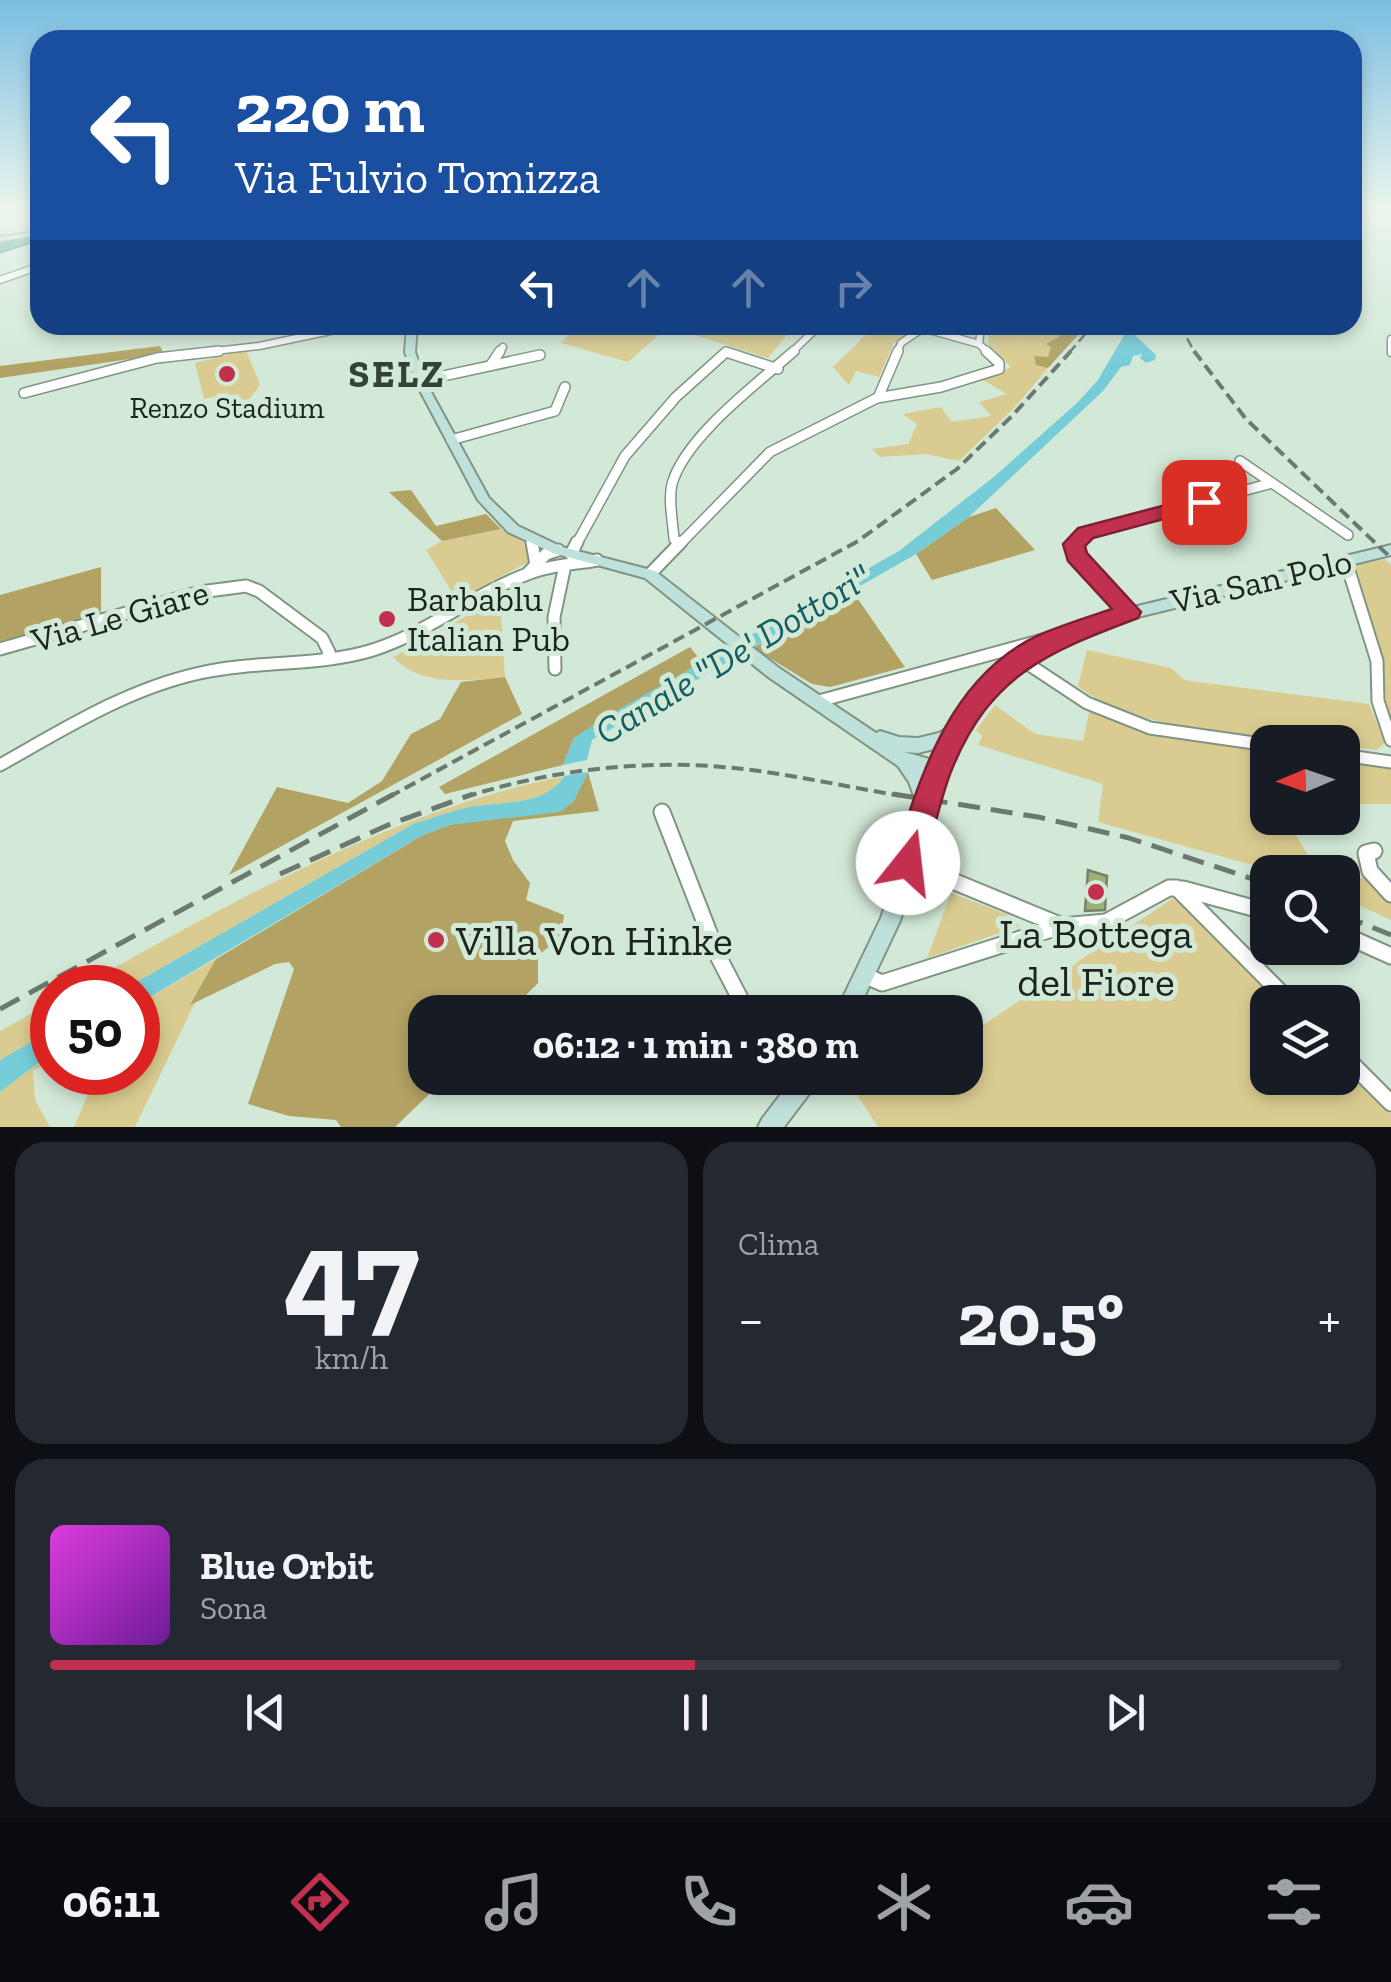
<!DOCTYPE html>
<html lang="it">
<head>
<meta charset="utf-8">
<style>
  :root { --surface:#171b24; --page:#242831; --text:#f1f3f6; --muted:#9ea1a6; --line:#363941; --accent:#c1314f }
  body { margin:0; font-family:"Zilla Slab",serif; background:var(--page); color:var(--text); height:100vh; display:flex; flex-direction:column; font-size:38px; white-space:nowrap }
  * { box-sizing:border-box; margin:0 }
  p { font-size:32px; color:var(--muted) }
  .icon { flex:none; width:55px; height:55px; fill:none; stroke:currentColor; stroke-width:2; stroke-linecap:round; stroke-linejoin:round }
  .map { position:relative; height:1127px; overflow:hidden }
  .panel { display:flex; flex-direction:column; gap:15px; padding:15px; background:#0d0f14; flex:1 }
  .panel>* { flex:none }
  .banner { position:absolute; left:30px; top:30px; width:1332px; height:305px; border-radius:30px; box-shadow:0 5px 15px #0003; background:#1a4fa0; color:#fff; overflow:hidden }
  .needle { width:65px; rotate:268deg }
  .controls { position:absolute; left:1250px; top:725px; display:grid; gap:20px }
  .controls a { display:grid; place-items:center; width:110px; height:110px; border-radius:20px; background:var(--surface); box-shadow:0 5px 15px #0003; font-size:50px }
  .speed { position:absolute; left:30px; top:965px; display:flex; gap:20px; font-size:50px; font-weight:700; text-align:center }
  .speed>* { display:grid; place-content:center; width:130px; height:130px; border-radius:50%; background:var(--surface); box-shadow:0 5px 15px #0003; line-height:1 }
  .speed .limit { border:15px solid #d22; background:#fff; color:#111 }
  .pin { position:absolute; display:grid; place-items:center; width:85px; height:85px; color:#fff; margin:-42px; border-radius:20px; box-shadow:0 5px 15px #0006 }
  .me { position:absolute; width:110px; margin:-55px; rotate:16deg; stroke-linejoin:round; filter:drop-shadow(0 0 8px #0008) }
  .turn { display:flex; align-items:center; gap:35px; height:210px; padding:0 40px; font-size:45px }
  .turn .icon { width:130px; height:130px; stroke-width:2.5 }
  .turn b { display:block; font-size:70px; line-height:85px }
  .lanes { display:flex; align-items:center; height:95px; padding:0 40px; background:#0003; justify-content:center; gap:50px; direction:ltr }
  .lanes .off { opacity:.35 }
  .big { font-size:75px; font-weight:700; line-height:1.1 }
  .panel .tile { flex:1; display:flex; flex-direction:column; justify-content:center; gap:15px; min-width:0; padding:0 35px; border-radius:30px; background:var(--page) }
  .panel .dial { align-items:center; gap:0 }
  .dial b { font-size:130px; line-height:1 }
  .song { display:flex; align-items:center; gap:30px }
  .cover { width:120px; height:120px; border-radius:15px; background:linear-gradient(135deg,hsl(300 70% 55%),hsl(280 70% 35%)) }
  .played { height:10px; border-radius:5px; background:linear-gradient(90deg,var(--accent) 50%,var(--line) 50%) }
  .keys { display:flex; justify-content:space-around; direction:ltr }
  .heat { display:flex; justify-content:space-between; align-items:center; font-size:55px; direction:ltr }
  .panel .tiles { flex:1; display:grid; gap:15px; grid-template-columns:1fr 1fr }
  .tile:last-child { grid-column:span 2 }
  .trip { position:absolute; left:408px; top:995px; width:575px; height:100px; border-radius:30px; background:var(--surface); box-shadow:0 5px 15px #0003; font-weight:700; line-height:100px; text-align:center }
  .tab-bar { display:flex; height:160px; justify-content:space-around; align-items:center; background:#090b0e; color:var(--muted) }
  .tab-bar .icon { width:70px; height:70px }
  .tab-bar .on { color:var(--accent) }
  .tab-bar b { font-size:45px; color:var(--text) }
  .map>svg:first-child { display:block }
  .green { fill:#dacc90 }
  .forest { fill:#b2a263 }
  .water { fill:#76cdd8 }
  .building { fill:#9db175; stroke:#79816c; stroke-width:2.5 }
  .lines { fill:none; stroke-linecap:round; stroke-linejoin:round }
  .street-far3-casing { stroke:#809484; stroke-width:9 }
  .street-far2-casing { stroke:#809484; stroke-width:12 }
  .street-far1-casing { stroke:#809484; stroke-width:15 }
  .street-casing { stroke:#809484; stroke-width:19 }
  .secondary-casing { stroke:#809484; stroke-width:4 }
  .highway-casing { stroke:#267163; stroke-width:3 }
  .street-far3 { stroke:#fff; stroke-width:6 }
  .street-far2 { stroke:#fff; stroke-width:9 }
  .street-far1 { stroke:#fff; stroke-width:11 }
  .street { stroke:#fff; stroke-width:15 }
  .secondary { fill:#bfe1db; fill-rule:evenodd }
  .highway { fill:#2b9b88; fill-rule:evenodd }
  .rail-far2 { stroke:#6b796e; stroke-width:2.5; stroke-dasharray:10 5; stroke-linecap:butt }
  .rail-far1 { stroke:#6b796e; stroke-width:4; stroke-dasharray:12 6; stroke-linecap:butt }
  .rail { stroke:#6b796e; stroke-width:5; stroke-dasharray:22 11; stroke-linecap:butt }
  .route { fill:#c1314f; stroke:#7d2033; stroke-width:2.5 }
  .poi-dot { fill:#c1314f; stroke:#d3e9d7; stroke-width:4 }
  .labels { text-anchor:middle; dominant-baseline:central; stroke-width:10; stroke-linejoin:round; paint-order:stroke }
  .far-poi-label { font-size:30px; fill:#1c241e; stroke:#d3e9d7 }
  .street-label { font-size:35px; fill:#1c241e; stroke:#d3e9d7 }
  .poi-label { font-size:35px; fill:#1c241e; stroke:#d3e9d7; text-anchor:start }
  .far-district-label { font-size:38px; font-weight:bold; letter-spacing:2.5px; fill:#314335; stroke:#d3e9d7 }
  .water-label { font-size:38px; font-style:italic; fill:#135d65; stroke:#d3e9d7 }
  .near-poi-label { font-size:42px; fill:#1c241e; stroke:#d3e9d7 }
</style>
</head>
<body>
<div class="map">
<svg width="1391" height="1127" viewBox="0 0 1391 1127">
  <rect width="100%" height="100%" fill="#d3e9d7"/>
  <!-- green -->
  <path class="green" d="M 577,325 L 795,325 L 768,358 L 668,327 L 628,362 L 561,343 Z
    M 876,325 L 920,325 L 894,343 L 879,377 L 856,371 L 849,385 L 833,367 Z
    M 1040,325 L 1056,329 L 1060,336 L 1047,344 L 1051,347 L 1048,358 L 1035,356 L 1036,365 L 1048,368 L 1014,408 L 959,461 L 926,454 L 880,457 L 872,449 L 908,444 L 917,424 L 903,414 L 941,407 L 952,422 L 991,416 L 979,402 L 1007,394 L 983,380 L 1011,367 L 988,344 L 989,335 L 1016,334 Z
    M 246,350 L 260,385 L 248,401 L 213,408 L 214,397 L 204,399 L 195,363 Z
    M 501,529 L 524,542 L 530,561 L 457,600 L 426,550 L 442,541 Z
    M 1385,559 L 1391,565 L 1391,720 L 1386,706 L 1383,660 L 1352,566 Z
    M 500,597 L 505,677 C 466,681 422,687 393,657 Z
    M 1087,650 L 1171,668 L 1184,680 L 1369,704 L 1385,743 L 1376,750 L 1343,746 L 1342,742 C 1273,742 1130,730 1078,686 Z
    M 995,705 L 1035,734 L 1083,741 L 1090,708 C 1147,736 1205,741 1267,749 L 1268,818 L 1286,818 L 1316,869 L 1334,872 L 1277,872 L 1098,822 L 1103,784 L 978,745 L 982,736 L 976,730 Z
    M 1342,759 L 1391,767 L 1391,804 L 1343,804 Z
    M 565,776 C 542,807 504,801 469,807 C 451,811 433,818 415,823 L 128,987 L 78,988 C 232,902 391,811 565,776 Z
    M 1343,874 L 1365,879 L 1391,900 L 1391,920 L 1343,898 Z
    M 951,893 L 1006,914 L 1020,926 L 927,958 Z
    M 1175,897 L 1279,1002 L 1268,1002 L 1268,1078 L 1342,1078 L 1343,1066 L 1391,1115 L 1391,1127 L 878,1127 L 846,1078 L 965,1078 L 965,1037 Z
    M 216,959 L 135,1127 L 74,1127 L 97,1073 L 138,1072 L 138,1004 Z
    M 52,1002 L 52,1030 L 0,1060 L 0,1031 Z
    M 52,1053 L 52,1061 L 33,1071 L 35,1100 L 50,1127 L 0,1127 L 0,1092 Z"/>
  <!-- forest -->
  <path class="forest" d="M 990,325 L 1039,326 L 1040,325 L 1087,325 L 1048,368 L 1036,365 L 1034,356 L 1048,357 L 1051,347 L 1046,344 L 1060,336 L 1053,333 L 1055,329 L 1043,326 L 1044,332 L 1025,328 L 1016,334 L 989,335 Z
    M 160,346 L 164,354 L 0,378 L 0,366 Z
    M 411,490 L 436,526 L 486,514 L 501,529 L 442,541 L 389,492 Z
    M 996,508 L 1035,550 L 932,580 L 916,554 L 969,517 Z
    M 101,567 L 101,614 L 0,642 L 0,595 Z
    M 853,592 L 905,667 L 830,687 L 812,684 L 753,648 Z
    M 690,647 L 702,662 L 574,738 L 563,765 L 445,794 L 439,787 Z
    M 505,677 L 522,714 L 229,875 L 277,787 L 348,803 L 382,781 L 411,734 L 440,719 L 461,682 Z
    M 588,772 L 599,811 L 513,821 L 505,841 L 513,860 L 530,883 L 526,900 L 564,915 L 561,938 L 538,955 L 538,983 L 509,1012 L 425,1012 L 425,1078 L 446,1078 L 395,1127 L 341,1127 L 336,1120 L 289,1116 L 248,1104 L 294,969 L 289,962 L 275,964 L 190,1005 L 216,959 L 421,836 L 449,825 L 573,802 Z"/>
  <!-- water -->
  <path class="water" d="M 1130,325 L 1139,325 L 1134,334 L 1156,355 L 1155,360 L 1146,363 L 1140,358 L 1142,354 L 1133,356 L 1130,365 L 1121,367 L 1103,391 L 969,517 L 916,554 L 592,740 L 587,760 L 563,765 L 574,738 L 607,716 L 899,551 L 995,476 L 1077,403 L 1098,380 Z
    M 588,772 L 573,802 L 560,812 L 449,825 L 421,836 L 138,1004 L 138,988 L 128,987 L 415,823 C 433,818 451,811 469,807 C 504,801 542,807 565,776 Z
    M 52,1030 L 52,1053 L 0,1092 L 0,1060 Z"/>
  <!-- building -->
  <path class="building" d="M 1088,870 L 1107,876 L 1105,910 L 1085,911 Z"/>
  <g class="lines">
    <!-- street-far3 casing -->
    <g class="street-far3-casing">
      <path id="street-far3" d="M 0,280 L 40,266
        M 981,325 L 979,344 L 989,353
        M 922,328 L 979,344
        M 1391,339 L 1391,353
        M 198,353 L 259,346 L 359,325
        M 499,353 L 503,347
        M 725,353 L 730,353
        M 791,353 L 820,325
        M 897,353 L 901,343 L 928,325"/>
    </g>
    <!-- street-far2 casing -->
    <g class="street-far2-casing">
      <path id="street-far2" d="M 490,366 L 500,351
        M 420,381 L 540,355
        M 24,393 L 157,358 L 219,351
        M 878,398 L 898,351
        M 451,440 L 555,411 L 565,387
        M 1240,461 L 1348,535
        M 531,539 L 532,545
        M 678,544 L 674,539 C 673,522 668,501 672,484 C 685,437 758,383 794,351
        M 576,545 L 625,456 L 676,397 L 726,352 L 778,369
        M 679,545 L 770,452 L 877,398 L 941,387 L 999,369 L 999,363 L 986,351
        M 1074,545 L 1085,533 L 1272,483"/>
    </g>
    <!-- street-far1 casing -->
    <g class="street-far1-casing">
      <path id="street-far1" d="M 532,542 L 536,565
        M 1076,542 L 1076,556 L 1129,612
        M 571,554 L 577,542
        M 1348,568 L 1377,661 L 1378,701 L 1391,740
        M 528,573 L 546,554 L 558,550
        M 650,574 L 681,542
        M 0,649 L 200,592 L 246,586 L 259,591 L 322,638 L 329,652 L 327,659
        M 1022,660 L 1087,703 L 1150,728 L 1268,745
        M 555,669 L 554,617 L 565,565
        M 819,701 L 1050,638
        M 1342,755 L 1391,762
        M 0,765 C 64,729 127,689 200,673 C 257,660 317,667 373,650 C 429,632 475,593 530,573 C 551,565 575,564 597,560"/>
    </g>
    <!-- street casing -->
    <g class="street-casing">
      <path id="street" d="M 662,812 L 718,956 L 747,1012
        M 1374,851 L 1366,853 L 1370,871 L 1391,894
        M 909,863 L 1062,926 L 1106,922 L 1169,888 L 1177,888 L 1290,1002
        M 1183,889 L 1268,912
        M 1342,934 L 1391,956
        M 866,976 L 882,983 L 1061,926
        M 1342,1054 L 1391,1103"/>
    </g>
    <!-- secondary casing -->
    <g class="secondary-casing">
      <path id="secondary" d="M 35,232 L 39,234 L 38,236 L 0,241 L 0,237 Z
        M 407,325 L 417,325 L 415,352 L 425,381 L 489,498 L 518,526 L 562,547 L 655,571 L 779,668 L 876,733 L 880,731 L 899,737 L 918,738 L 939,733 L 951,726 L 965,701 L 992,673 L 1040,639 L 1092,617 L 1391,545 L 1391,555 L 1101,626 L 1050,647 L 1004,681 L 977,711 L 952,754 L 900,921 L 857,1012 L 836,1012 L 881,918 L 918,807 L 909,782 L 898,766 L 767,676 L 645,578 L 553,553 L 508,532 L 478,500 L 415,381 L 405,352 ZM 938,748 L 933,760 L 904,752 L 918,753 Z
        M 793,1078 L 818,1078 L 815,1086 L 784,1127 L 758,1127 L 762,1119 Z"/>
    </g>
    <!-- highway casing -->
    <g class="highway-casing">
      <path id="highway" d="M 40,233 L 40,239 L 0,252 L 0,245 Z"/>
    </g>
    <!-- street-far3 -->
    <use href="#street-far3" class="street-far3"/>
    <!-- street-far2 -->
    <use href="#street-far2" class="street-far2"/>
    <!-- street-far1 -->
    <use href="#street-far1" class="street-far1"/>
    <!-- street -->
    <use href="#street" class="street"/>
    <!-- secondary -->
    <use href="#secondary" class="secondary"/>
    <!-- highway -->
    <use href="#highway" class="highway"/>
    <!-- rail-far2 -->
    <path class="rail-far2" d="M 1180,325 L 1195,353
      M 1069,353 L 1093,325"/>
    <!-- rail-far1 -->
    <path class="rail-far1" d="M 1194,351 L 1246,419 L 1391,558
      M 389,797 L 858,541 L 957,469 L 1012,416 L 1071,351
      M 465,797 C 544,772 628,761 710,766 C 776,770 844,787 909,797"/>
    <!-- rail -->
    <path class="rail" d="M 893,794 L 1038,817 L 1129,838 L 1268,884
      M 280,874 L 388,825 L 473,794
      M 1342,915 L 1391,935
      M 0,1009 L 394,794"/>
  </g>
  <!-- sky -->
  <linearGradient id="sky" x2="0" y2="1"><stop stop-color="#7abee2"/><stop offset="0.57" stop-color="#ebf5ed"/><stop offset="1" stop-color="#ebf5ed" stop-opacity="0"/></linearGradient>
  <rect width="1391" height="364" fill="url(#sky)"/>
  <!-- route -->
  <path class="route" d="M 1204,495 L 1212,497 L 1215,502 L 1212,506 L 1093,538 L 1085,546 L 1087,553 L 1141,612 L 1138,618 C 1048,652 991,674 952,769 C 938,803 934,840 919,873 L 908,878 L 898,873 L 893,863 C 920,777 949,677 1039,635 C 1062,625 1088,617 1112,609 L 1068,561 L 1063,544 L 1078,528 Z"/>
  <!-- markers -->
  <g class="poi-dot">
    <circle cx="227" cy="374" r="10"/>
    <circle cx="387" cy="619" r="10"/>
    <circle cx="1096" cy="892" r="10"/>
    <circle cx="436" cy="940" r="10"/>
  </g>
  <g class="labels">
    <!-- far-poi labels -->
    <g class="far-poi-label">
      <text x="227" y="408">Renzo Stadium</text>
    </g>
    <!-- street labels -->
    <g class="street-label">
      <text transform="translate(1261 581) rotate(-13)">Via San Polo</text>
      <text transform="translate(120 616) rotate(-16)">Via Le Giare</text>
    </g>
    <!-- poi labels -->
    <g class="poi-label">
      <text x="407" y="599">Barbablu<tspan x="407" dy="40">Italian Pub</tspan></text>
    </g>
    <!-- far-district labels -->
    <g class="far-district-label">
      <text x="397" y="374">SELZ</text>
    </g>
    <!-- water labels -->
    <g class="water-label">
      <text transform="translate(733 654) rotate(-31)">Canale "De' Dottori"</text>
    </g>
    <!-- near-poi labels -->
    <g class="near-poi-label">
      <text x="1096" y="933">La Bottega<tspan x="1096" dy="48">del Fiore</tspan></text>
      <text x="456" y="940" text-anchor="start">Villa Von Hinke</text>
    </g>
  </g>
</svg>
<div class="controls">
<a><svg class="needle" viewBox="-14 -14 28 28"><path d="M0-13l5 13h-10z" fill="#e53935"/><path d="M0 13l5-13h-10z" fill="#9ea1a6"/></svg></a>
<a><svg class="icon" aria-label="search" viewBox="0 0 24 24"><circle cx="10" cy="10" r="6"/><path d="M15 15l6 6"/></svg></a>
<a><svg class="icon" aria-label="layers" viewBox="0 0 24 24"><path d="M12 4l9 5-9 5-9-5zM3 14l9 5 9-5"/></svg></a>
</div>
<div class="speed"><div class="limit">50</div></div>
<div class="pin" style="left:1204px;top:502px;background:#d93025"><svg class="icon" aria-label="arrive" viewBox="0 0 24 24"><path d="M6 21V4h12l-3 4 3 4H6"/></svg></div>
<svg class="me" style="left:908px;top:863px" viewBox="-20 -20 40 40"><circle r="19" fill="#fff"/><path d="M0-13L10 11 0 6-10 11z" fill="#c1314f"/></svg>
<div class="trip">06:12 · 1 min · 380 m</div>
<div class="banner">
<div class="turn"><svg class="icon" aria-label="left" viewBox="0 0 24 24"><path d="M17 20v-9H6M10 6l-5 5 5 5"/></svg><div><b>220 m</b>Via Fulvio Tomizza</div></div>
<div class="lanes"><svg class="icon" aria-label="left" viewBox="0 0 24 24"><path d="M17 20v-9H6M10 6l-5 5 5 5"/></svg><svg class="icon off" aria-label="ahead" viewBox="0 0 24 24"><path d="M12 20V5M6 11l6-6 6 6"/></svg><svg class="icon off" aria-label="ahead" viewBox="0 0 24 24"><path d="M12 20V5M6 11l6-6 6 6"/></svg><svg class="icon off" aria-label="right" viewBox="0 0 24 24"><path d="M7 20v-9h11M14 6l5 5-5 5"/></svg></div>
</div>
</div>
<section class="panel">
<div class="tiles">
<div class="tile dial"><b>47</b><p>km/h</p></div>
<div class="tile"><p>Clima</p>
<div class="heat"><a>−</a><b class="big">20.5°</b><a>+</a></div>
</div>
<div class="tile">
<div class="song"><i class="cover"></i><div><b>Blue Orbit</b><p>Sona</p></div></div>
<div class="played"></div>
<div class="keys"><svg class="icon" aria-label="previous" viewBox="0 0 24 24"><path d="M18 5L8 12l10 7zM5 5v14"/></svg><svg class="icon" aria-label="pause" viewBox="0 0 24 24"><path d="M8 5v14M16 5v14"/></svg><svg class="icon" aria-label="next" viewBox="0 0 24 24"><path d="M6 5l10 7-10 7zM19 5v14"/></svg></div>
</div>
</div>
</section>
<nav class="tab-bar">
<b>06:11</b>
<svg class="icon on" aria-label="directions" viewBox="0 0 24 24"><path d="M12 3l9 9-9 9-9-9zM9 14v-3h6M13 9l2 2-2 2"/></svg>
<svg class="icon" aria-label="music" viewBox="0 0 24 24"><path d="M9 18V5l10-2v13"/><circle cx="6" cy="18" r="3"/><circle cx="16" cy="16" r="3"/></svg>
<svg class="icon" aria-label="phone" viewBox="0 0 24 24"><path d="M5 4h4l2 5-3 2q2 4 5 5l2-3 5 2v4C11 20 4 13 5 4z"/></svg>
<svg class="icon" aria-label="climate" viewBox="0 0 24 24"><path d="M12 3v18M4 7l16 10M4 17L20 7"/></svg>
<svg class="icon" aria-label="car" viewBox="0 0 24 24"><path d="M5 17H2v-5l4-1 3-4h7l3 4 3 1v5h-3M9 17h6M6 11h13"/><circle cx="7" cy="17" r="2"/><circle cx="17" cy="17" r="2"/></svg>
<svg class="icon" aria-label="filters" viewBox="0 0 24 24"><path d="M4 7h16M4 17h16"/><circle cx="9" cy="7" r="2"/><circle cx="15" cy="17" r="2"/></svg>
</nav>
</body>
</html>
